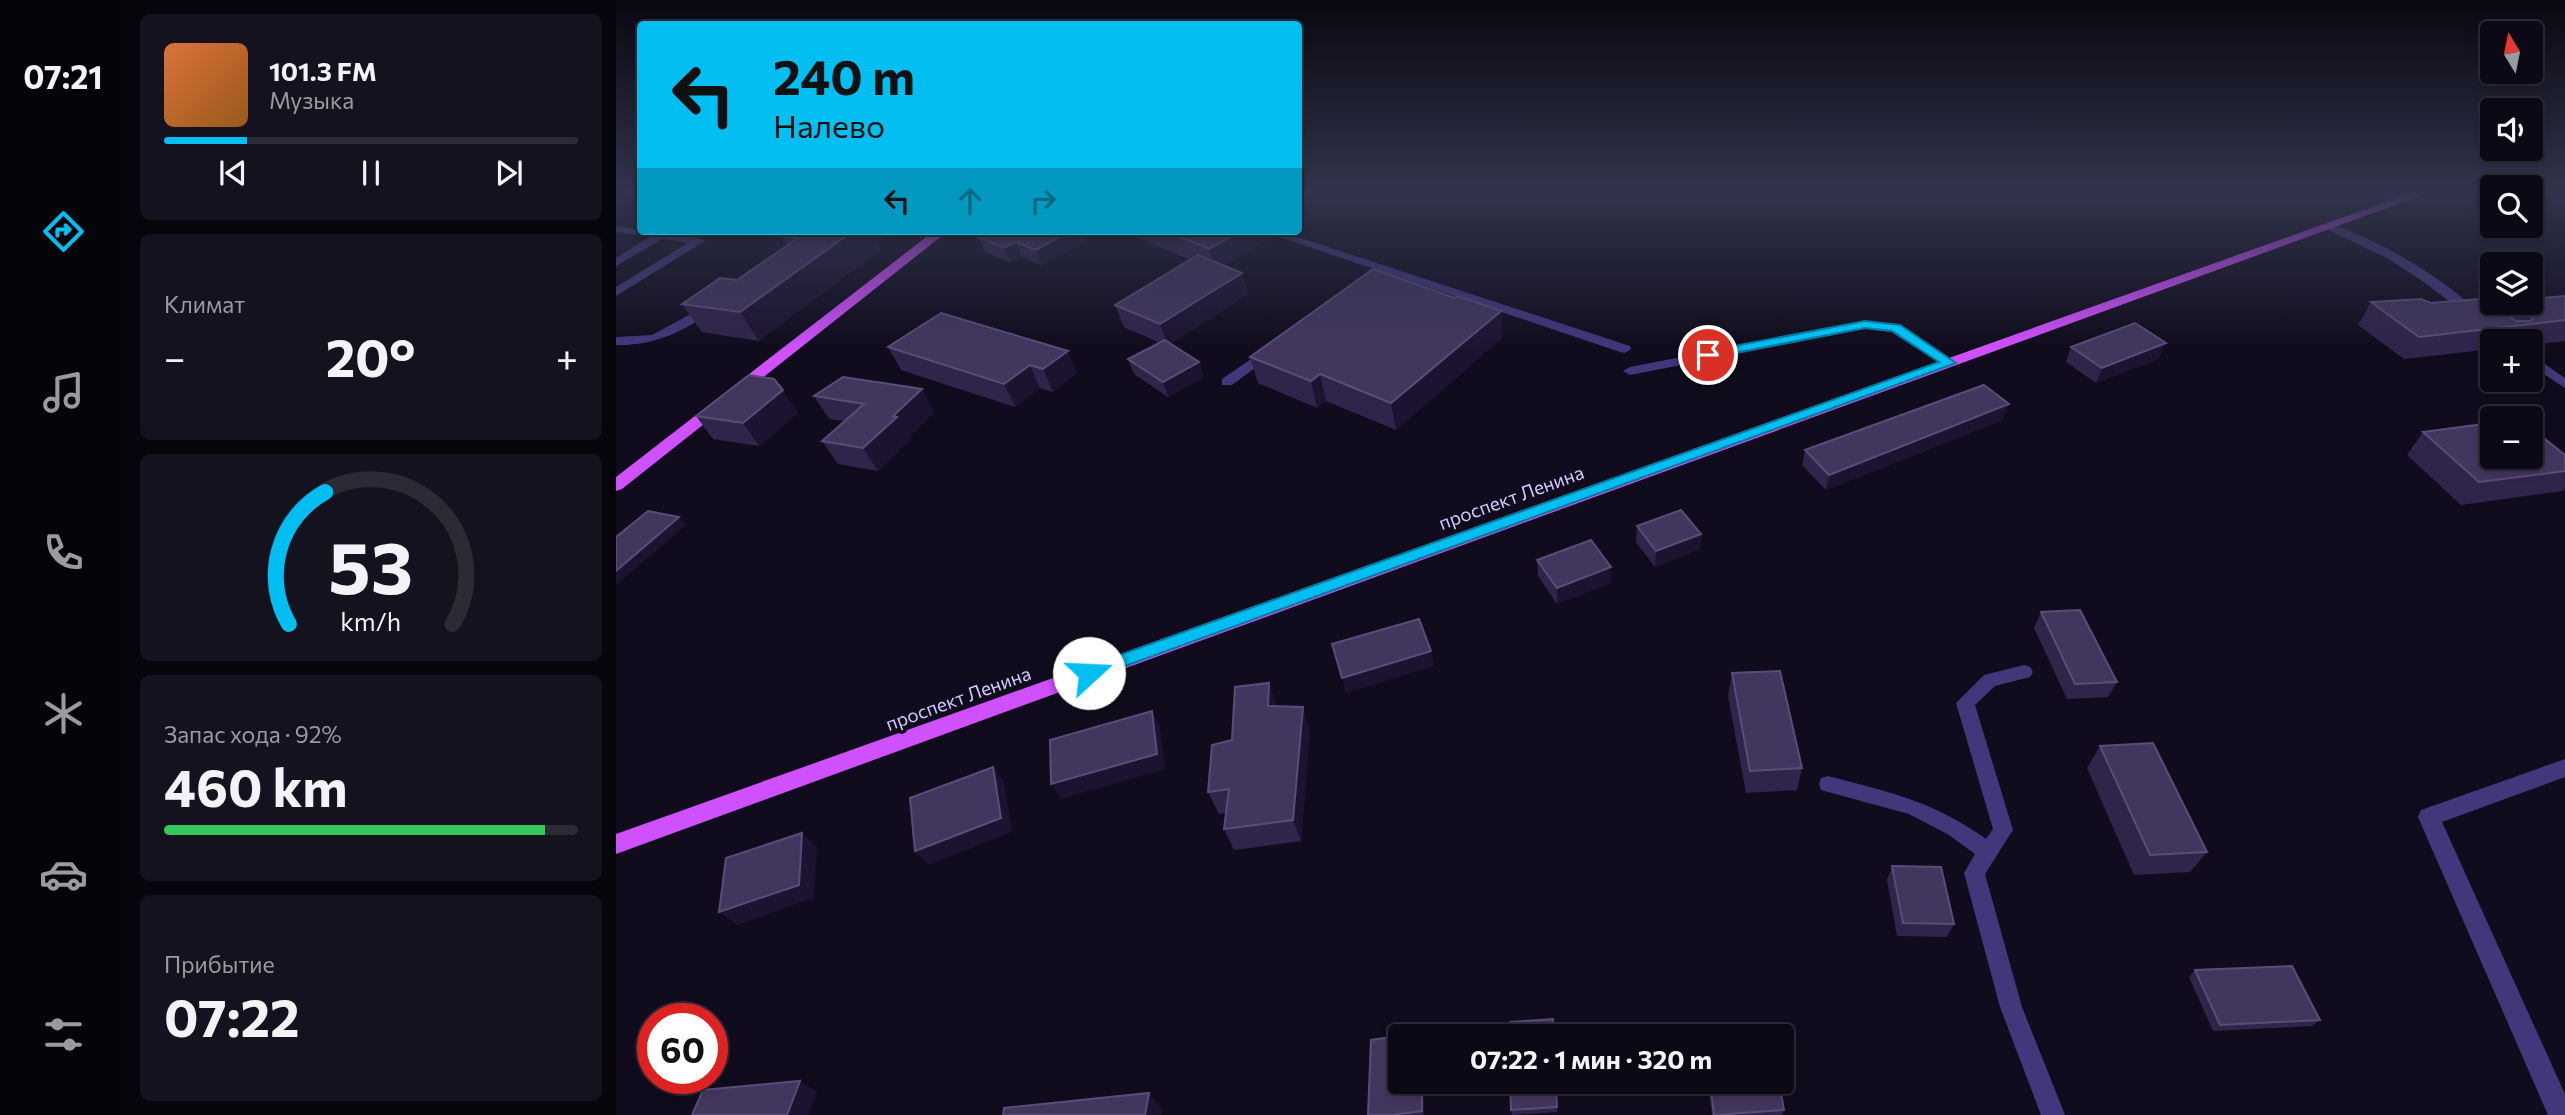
<!DOCTYPE html>
<html lang="ru">
<head>
<meta charset="utf-8">
<style>
  :root { --surface:#0c0916; --page:#15121f; --text:#f1f3f6; --muted:#9a9aa1; --line:#2c2a35; --accent:#03bef0 }
  body { margin:0; font-family:Commissioner,sans-serif; background:var(--page); color:var(--text); height:100vh; display:flex; flex-direction:column; font-size:26px; white-space:nowrap }
  * { box-sizing:border-box; margin:0 }
  p { font-size:23px; color:var(--muted) }
  .icon { flex:none; width:38px; height:38px; fill:none; stroke:currentColor; stroke-width:2; stroke-linecap:round; stroke-linejoin:round }
  .map { position:relative; flex:1; overflow:hidden }
  .details { display:flex; flex-direction:column; gap:14px; padding:14px; background:#07050c; width:490px }
  .details>* { flex:none }
  .guide { position:absolute; left:21px; top:21px; width:665px; height:214px; border-radius:7px; box-shadow:0 4px 10px #0003,0 0 0 2px var(--line); background:#03bef0; color:#111; overflow:hidden }
  .needle { width:46px; rotate:350deg }
  .controls { position:absolute; left:1864px; top:21px; display:grid; gap:14px }
  .controls a { display:grid; place-items:center; width:63px; height:63px; border-radius:7px; background:var(--surface); box-shadow:0 4px 10px #0003,0 0 0 2px var(--line); font-size:35px }
  .speed { position:absolute; left:21px; top:1003px; display:flex; gap:14px; font-size:35px; font-weight:700; text-align:center }
  .speed>* { display:grid; place-content:center; width:91px; height:91px; border-radius:50%; background:var(--surface); box-shadow:0 4px 10px #0003,0 0 0 2px var(--line); line-height:1 }
  .speed .limit { border:10px solid #d22; background:#fff; color:#111 }
  .pin { position:absolute; display:grid; place-items:center; width:60px; height:60px; color:#fff; margin:-30px; border:4px solid #fff; border-radius:50%; box-shadow:0 2px 7px #0007 }
  .me { position:absolute; width:77px; margin:-38px; rotate:70deg; stroke-linejoin:round; filter:drop-shadow(0 0 5px #0008) }
  .turn { display:flex; align-items:center; gap:24px; height:147px; padding:0 21px; font-size:32px }
  .turn .icon { width:91px; height:91px; stroke-width:2.5 }
  .turn b { display:block; font-size:49px; line-height:60px }
  .lanes { display:flex; align-items:center; height:66px; padding:0 21px; background:#0003; justify-content:center; gap:35px; direction:ltr }
  .lanes .off { opacity:.35 }
  .big { font-size:52px; font-weight:700; line-height:1.1 }
  .details .card { flex:1; display:flex; flex-direction:column; justify-content:center; gap:10px; min-width:0; padding:0 24px; border-radius:10px; background:var(--page) }
  .details .dial { align-items:center; gap:0 }
  .dial svg { height:182px; overflow:visible; fill:none; stroke:var(--line); stroke-width:7; stroke-linecap:round; text-anchor:middle }
  .dial text { fill:var(--text); stroke:none }
  .song { display:flex; align-items:center; gap:21px }
  .cover { width:84px; height:84px; border-radius:10px; background:linear-gradient(135deg,hsl(20 70% 55%),hsl(30 70% 35%)) }
  .played { height:7px; border-radius:4px; background:linear-gradient(90deg,var(--accent) 20%,var(--line) 20%) }
  .keys { display:flex; justify-content:space-around; direction:ltr }
  .heat { display:flex; justify-content:space-between; align-items:center; font-size:38px; direction:ltr }
  .charge { height:10px; border-radius:5px; background:linear-gradient(90deg,#34c759 92%,var(--line) 0) }
  .trip { position:absolute; left:772px; top:1024px; width:406px; height:70px; border-radius:7px; background:var(--surface); box-shadow:0 4px 10px #0003,0 0 0 2px var(--line); font-weight:700; line-height:70px; text-align:center }
  main { display:flex; flex:1; min-height:0 }
  .menu { display:flex; flex-direction:column; width:126px; justify-content:space-around; align-items:center; background:#050409; color:var(--muted) }
  .menu .icon { width:49px; height:49px }
  .menu .selected { color:var(--accent) }
  .menu b { font-size:32px; color:var(--text) }
  .map>svg:first-child { display:block }
  .lines { fill:none; stroke-linecap:round; stroke-linejoin:round }
  .service { fill:#41377b; fill-rule:evenodd }
  .minor { fill:#41377b; fill-rule:evenodd }
  .primary { fill:#cf50fd; fill-rule:evenodd }
  .wall { fill:#30244b }
  .shaded-wall { fill:#1c1330 }
  .building { fill:#42365e; stroke:#594d77; stroke-width:2 }
  .route { fill:#03bef0; stroke:#027c9c; stroke-width:2 }
  .labels { text-anchor:middle; dominant-baseline:central; stroke-width:7; stroke-linejoin:round; paint-order:stroke }
  .street-label { font-size:19px; fill:#d4c8fe; stroke:#100c1d }
</style>
</head>
<body>
<main>
<nav class="menu">
<b>07:21</b>
<svg class="icon selected" aria-label="directions" viewBox="0 0 24 24"><path d="M12 3l9 9-9 9-9-9zM9 14v-3h6M13 9l2 2-2 2"/></svg>
<svg class="icon" aria-label="music" viewBox="0 0 24 24"><path d="M9 18V5l10-2v13"/><circle cx="6" cy="18" r="3"/><circle cx="16" cy="16" r="3"/></svg>
<svg class="icon" aria-label="phone" viewBox="0 0 24 24"><path d="M5 4h4l2 5-3 2q2 4 5 5l2-3 5 2v4C11 20 4 13 5 4z"/></svg>
<svg class="icon" aria-label="climate" viewBox="0 0 24 24"><path d="M12 3v18M4 7l16 10M4 17L20 7"/></svg>
<svg class="icon" aria-label="car" viewBox="0 0 24 24"><path d="M5 17H2v-5l4-1 3-4h7l3 4 3 1v5h-3M9 17h6M6 11h13"/><circle cx="7" cy="17" r="2"/><circle cx="17" cy="17" r="2"/></svg>
<svg class="icon" aria-label="filters" viewBox="0 0 24 24"><path d="M4 7h16M4 17h16"/><circle cx="9" cy="7" r="2"/><circle cx="15" cy="17" r="2"/></svg>
</nav>
<section class="details">
<div class="card">
<div class="song"><i class="cover"></i><div><b>101.3 FM</b><p>Музыка</p></div></div>
<div class="played"></div>
<div class="keys"><svg class="icon" aria-label="previous" viewBox="0 0 24 24"><path d="M18 5L8 12l10 7zM5 5v14"/></svg><svg class="icon" aria-label="pause" viewBox="0 0 24 24"><path d="M8 5v14M16 5v14"/></svg><svg class="icon" aria-label="next" viewBox="0 0 24 24"><path d="M6 5l10 7-10 7zM19 5v14"/></svg></div>
</div>
<div class="card"><p>Климат</p>
<div class="heat"><a>−</a><b class="big">20°</b><a>+</a></div>
</div>
<div class="card dial"><svg viewBox="0 0 100 80">
<path d="M14 69A42 42 0 1 1 86 69"/>
<path d="M14 69A42 42 0 0 1 30 11" stroke="#03bef0"/>
<text x="50" y="56" font-size="32" font-weight="700">53</text>
<text x="50" y="72" font-size="11">km/h</text>
</svg></div>
<div class="card"><p>Запас хода · 92%</p><b class="big">460 km</b><div class="charge"></div></div>
<div class="card"><p>Прибытие</p><b class="big">07:22</b></div>
</section>
<div class="map">
<svg width="1949" height="1115" viewBox="0 0 1949 1115">
  <rect width="100%" height="100%" fill="#100c1d"/>
  <g class="lines">
    <!-- service -->
    <path class="service" d="M 1714,224 C 1757,237 1831,279 1861,312 L 1859,315 L 1851,315 L 1808,282 L 1771,258 L 1710,229 L 1708,227 Z
      M 0,226 L 83,238 L 89,241 L 0,296 L 0,287 L 72,243 L 46,239 L 0,266 L 0,258 L 34,237 L 0,232 Z
      M 646,231 L 663,231 L 1014,346 L 1015,349 L 1009,353 L 1004,352 Z
      M 95,303 L 99,304 L 99,310 C 67,331 40,346 0,345 L 0,337 L 36,335 Z
      M 654,346 L 659,347 L 659,353 L 616,385 L 606,385 L 606,379 Z
      M 1914,354 L 1949,378 L 1949,388 L 1914,365 Z
      M 1408,665 L 1414,667 L 1417,672 L 1414,677 L 1379,686 L 1359,705 L 1397,830 L 1369,874 L 1406,1007 L 1449,1115 L 1425,1115 L 1384,1007 L 1348,873 L 1359,854 L 1333,835 L 1293,814 L 1212,792 L 1205,790 L 1203,784 L 1205,778 L 1212,776 C 1273,792 1317,801 1370,839 L 1377,829 L 1340,703 L 1368,675 Z"/>
    <!-- minor -->
    <path class="minor" d="M 1761,193 L 1776,193 L 1789,201 L 1779,204 Z
      M 1249,321 L 1284,325 L 1340,363 L 1333,367 L 1328,366 L 1275,332 L 1249,329 L 1014,375 L 1007,371 L 1014,367 Z
      M 1949,759 L 1949,777 L 1826,822 L 1949,1094 L 1949,1115 L 1932,1115 L 1802,817 L 1805,810 Z"/>
    <!-- primary -->
    <path class="primary" d="M 1795,193 L 1812,193 L 0,854 L 0,834 Z
      M 318,231 L 332,231 L 6,489 L 0,491 L 0,477 Z"/>
  </g>
  <!-- wall -->
  <path class="wall" d="M 375,231 L 465,231 L 469,241 L 425,265 L 406,257 L 394,263 L 369,252 L 362,237 Z
    M 515,231 L 655,231 L 656,237 L 608,266 L 626,273 L 632,294 L 555,344 L 588,377 L 552,397 L 518,374 L 512,359 L 544,343 L 508,327 L 499,305 L 575,260 L 517,236 Z
    M 166,236 L 261,243 L 264,250 L 143,341 L 86,332 L 66,304 L 121,280 L 171,245 Z
    M 1949,296 L 1949,341 L 1914,345 L 1914,341 L 1876,341 L 1876,349 L 1788,359 L 1742,325 L 1755,302 L 1870,304 L 1888,312 L 1895,303 L 1914,303 Z
    M 839,298 L 885,311 L 886,338 L 780,430 L 710,401 L 701,408 L 642,383 L 634,357 Z
    M 325,313 L 461,373 L 437,392 L 424,388 L 399,407 L 285,370 L 272,347 Z
    M 1455,347 L 1543,359 L 1480,383 L 1450,362 Z
    M 198,396 L 318,412 L 293,437 L 295,439 L 262,471 L 222,464 L 206,441 L 229,421 L 213,419 Z
    M 182,413 L 143,446 L 97,439 L 80,416 Z
    M 1387,420 L 1210,490 L 1186,465 L 1189,450 Z
    M 1807,432 L 1949,455 L 1949,488 L 1946,491 L 1845,505 L 1791,455 Z
    M 1021,526 L 1085,534 L 1084,549 L 1039,567 L 1020,542 Z
    M 921,560 L 995,567 L 995,583 L 941,604 L 922,576 Z
    M 1425,612 L 1501,682 L 1492,697 L 1451,699 L 1418,628 Z
    M 1116,673 L 1186,768 L 1181,790 L 1130,793 L 1112,696 Z
    M 661,705 L 661,706 L 694,730 L 685,841 L 618,850 L 608,829 L 610,813 L 603,814 L 592,792 L 616,740 Z
    M 1484,746 L 1591,852 L 1574,872 L 1518,875 L 1471,768 Z
    M 1276,866 L 1338,924 L 1331,937 L 1281,936 L 1271,880 Z
    M 1579,970 L 1704,1020 L 1696,1026 L 1597,1031 L 1573,977 Z
    M 784,1082 L 808,1082 L 808,1115 L 752,1115 Z
    M 940,1082 L 941,1112 L 896,1115 L 895,1110 Z
    M 1092,1082 L 1163,1082 L 1168,1110 L 1166,1115 L 1096,1115 Z"/>
  <!-- shaded-wall -->
  <path class="shaded-wall" d="M 691,193 L 695,193 L 699,212 L 682,222 L 682,198 Z
    M 237,231 L 276,231 L 261,243 L 264,250 L 143,341 L 124,312 Z
    M 455,231 L 465,231 L 469,241 L 425,265 L 419,250 Z
    M 625,231 L 655,231 L 656,237 L 600,271 L 593,249 Z
    M 400,242 L 406,257 L 394,263 L 388,248 Z
    M 626,273 L 632,294 L 552,346 L 544,324 Z
    M 885,311 L 886,338 L 780,430 L 775,403 Z
    M 1550,343 L 1543,359 L 1480,383 L 1486,368 Z
    M 452,351 L 461,373 L 437,392 L 427,369 Z
    M 583,362 L 588,377 L 552,397 L 547,382 Z
    M 414,365 L 424,388 L 399,407 L 388,384 Z
    M 704,374 L 710,401 L 701,408 L 695,381 Z
    M 306,389 L 318,412 L 293,437 L 295,439 L 262,471 L 247,448 L 277,416 Z
    M 167,390 L 182,413 L 143,446 L 127,423 Z
    M 1393,404 L 1387,420 L 1210,490 L 1213,475 Z
    M 63,517 L 70,525 L 0,585 L 0,571 Z
    M 1085,534 L 1084,549 L 1039,567 L 1040,551 Z
    M 995,567 L 995,583 L 941,604 L 941,588 Z
    M 815,651 L 818,666 L 730,693 L 726,678 Z
    M 653,683 L 661,705 L 660,728 L 652,706 Z
    M 687,707 L 694,730 L 685,841 L 677,820 Z
    M 536,711 L 544,727 L 549,769 L 445,799 L 435,784 Z
    M 377,767 L 388,782 L 396,832 L 312,865 L 299,851 Z
    M 186,833 L 201,847 L 198,898 L 121,925 L 103,912 Z
    M 184,1081 L 201,1092 L 192,1115 L 171,1115 Z
    M 806,1082 L 808,1082 L 808,1115 L 806,1111 Z
    M 533,1093 L 546,1108 L 545,1115 L 529,1115 Z"/>
  <!-- building -->
  <path class="building" d="M 682,193 L 691,193 L 682,198 Z
    M 173,231 L 237,231 L 124,312 L 66,304 L 104,278 L 121,280 L 182,238 L 166,236 Z
    M 375,231 L 455,231 L 419,250 L 400,242 L 388,248 L 362,237 Z
    M 549,231 L 625,231 L 593,249 Z
    M 582,255 L 626,273 L 544,324 L 499,305 Z
    M 757,269 L 839,298 L 842,296 L 885,311 L 775,403 L 704,374 L 695,381 L 634,357 Z
    M 1949,296 L 1949,320 L 1803,337 L 1755,302 L 1805,299 L 1815,303 L 1863,299 L 1870,304 L 1875,303 L 1900,321 L 1915,321 L 1917,317 L 1899,303 L 1914,303 L 1914,299 Z
    M 325,313 L 452,351 L 427,369 L 414,365 L 388,384 L 272,347 Z
    M 1519,323 L 1550,343 L 1486,368 L 1455,347 Z
    M 549,340 L 583,362 L 547,382 L 512,359 Z
    M 133,375 L 158,379 L 167,390 L 127,423 L 80,416 Z
    M 227,377 L 306,389 L 277,416 L 281,417 L 247,448 L 206,441 L 248,404 L 198,396 Z
    M 1368,385 L 1393,404 L 1213,475 L 1189,450 Z
    M 1876,423 L 1876,457 L 1914,457 L 1914,427 L 1949,455 L 1949,471 L 1863,482 L 1807,432 Z
    M 1065,510 L 1085,534 L 1040,551 L 1021,526 Z
    M 32,511 L 63,517 L 0,571 L 0,537 Z
    M 975,540 L 995,567 L 941,588 L 921,560 Z
    M 1464,610 L 1501,682 L 1459,684 L 1425,612 Z
    M 803,619 L 815,651 L 726,678 L 716,644 Z
    M 1164,671 L 1186,768 L 1134,771 L 1116,673 Z
    M 653,683 L 652,706 L 687,707 L 677,820 L 608,829 L 613,789 L 592,792 L 596,745 L 616,740 L 619,687 Z
    M 536,711 L 541,754 L 435,784 L 434,740 Z
    M 1537,743 L 1591,852 L 1534,855 L 1484,746 Z
    M 377,767 L 385,818 L 299,851 L 294,798 Z
    M 186,833 L 183,885 L 103,912 L 110,858 Z
    M 1276,866 L 1325,867 L 1338,924 L 1287,923 Z
    M 1676,966 L 1704,1020 L 1604,1025 L 1579,970 Z
    M 937,1019 L 938,1036 L 894,1036 L 894,1022 Z
    M 806,1034 L 806,1036 L 788,1036 Z
    M 784,1036 L 784,1082 L 806,1082 L 806,1111 L 775,1115 L 752,1115 L 755,1040 Z
    M 184,1081 L 171,1115 L 76,1115 L 87,1090 Z
    M 894,1082 L 940,1082 L 941,1107 L 895,1110 Z
    M 1094,1082 L 1163,1082 L 1168,1110 L 1098,1115 Z
    M 533,1093 L 529,1115 L 387,1115 L 388,1108 Z"/>
  <!-- sky -->
  <linearGradient id="sky" x2="0" y2="1"><stop stop-color="#090710"/><stop offset="0.55" stop-color="#31344c"/><stop offset="1" stop-color="#31344c" stop-opacity="0"/></linearGradient>
  <rect width="1949" height="349" fill="url(#sky)"/>
  <!-- route -->
  <path class="route" d="M 1249,321 L 1284,325 L 1340,363 L 479,677 L 467,677 L 464,673 L 467,668 L 1323,362 L 1276,331 L 1249,328 L 1092,358 L 1086,355 L 1092,351 Z"/>
  <g class="labels">
    <!-- street labels -->
    <g class="street-label">
      <text transform="translate(895 497) rotate(-20)">проспект Ленина</text>
      <text transform="translate(342 698) rotate(-20)">проспект Ленина</text>
    </g>
  </g>
</svg>
<div class="controls">
<a><svg class="needle" viewBox="-14 -14 28 28"><path d="M0-13l5 13h-10z" fill="#e53935"/><path d="M0 13l5-13h-10z" fill="#9a9aa1"/></svg></a>
<a><svg class="icon" aria-label="sound" viewBox="0 0 24 24"><path d="M4 9h4l5-4v14l-5-4H4zM17 9q2 3 0 6"/></svg></a>
<a><svg class="icon" aria-label="search" viewBox="0 0 24 24"><circle cx="10" cy="10" r="6"/><path d="M15 15l6 6"/></svg></a>
<a><svg class="icon" aria-label="layers" viewBox="0 0 24 24"><path d="M12 4l9 5-9 5-9-5zM3 14l9 5 9-5"/></svg></a>
<a>+</a>
<a>−</a>
</div>
<div class="speed"><div class="limit">60</div></div>
<div class="pin" style="left:1092px;top:355px;background:#d93025"><svg class="icon" aria-label="arrive" viewBox="0 0 24 24"><path d="M6 21V4h12l-3 4 3 4H6"/></svg></div>
<svg class="me" style="left:473px;top:673px" viewBox="-20 -20 40 40"><circle r="19" fill="#fff"/><path d="M0-13L10 11 0 6-10 11z" fill="#03bef0"/></svg>
<div class="trip">07:22 · 1 мин · 320 m</div>
<div class="guide">
<div class="turn"><svg class="icon" aria-label="left" viewBox="0 0 24 24"><path d="M17 20v-9H6M10 6l-5 5 5 5"/></svg><div><b>240 m</b>Налево</div></div>
<div class="lanes"><svg class="icon" aria-label="left" viewBox="0 0 24 24"><path d="M17 20v-9H6M10 6l-5 5 5 5"/></svg><svg class="icon off" aria-label="ahead" viewBox="0 0 24 24"><path d="M12 20V5M6 11l6-6 6 6"/></svg><svg class="icon off" aria-label="right" viewBox="0 0 24 24"><path d="M7 20v-9h11M14 6l5 5-5 5"/></svg></div>
</div>
</div>
</main>
</body>
</html>
